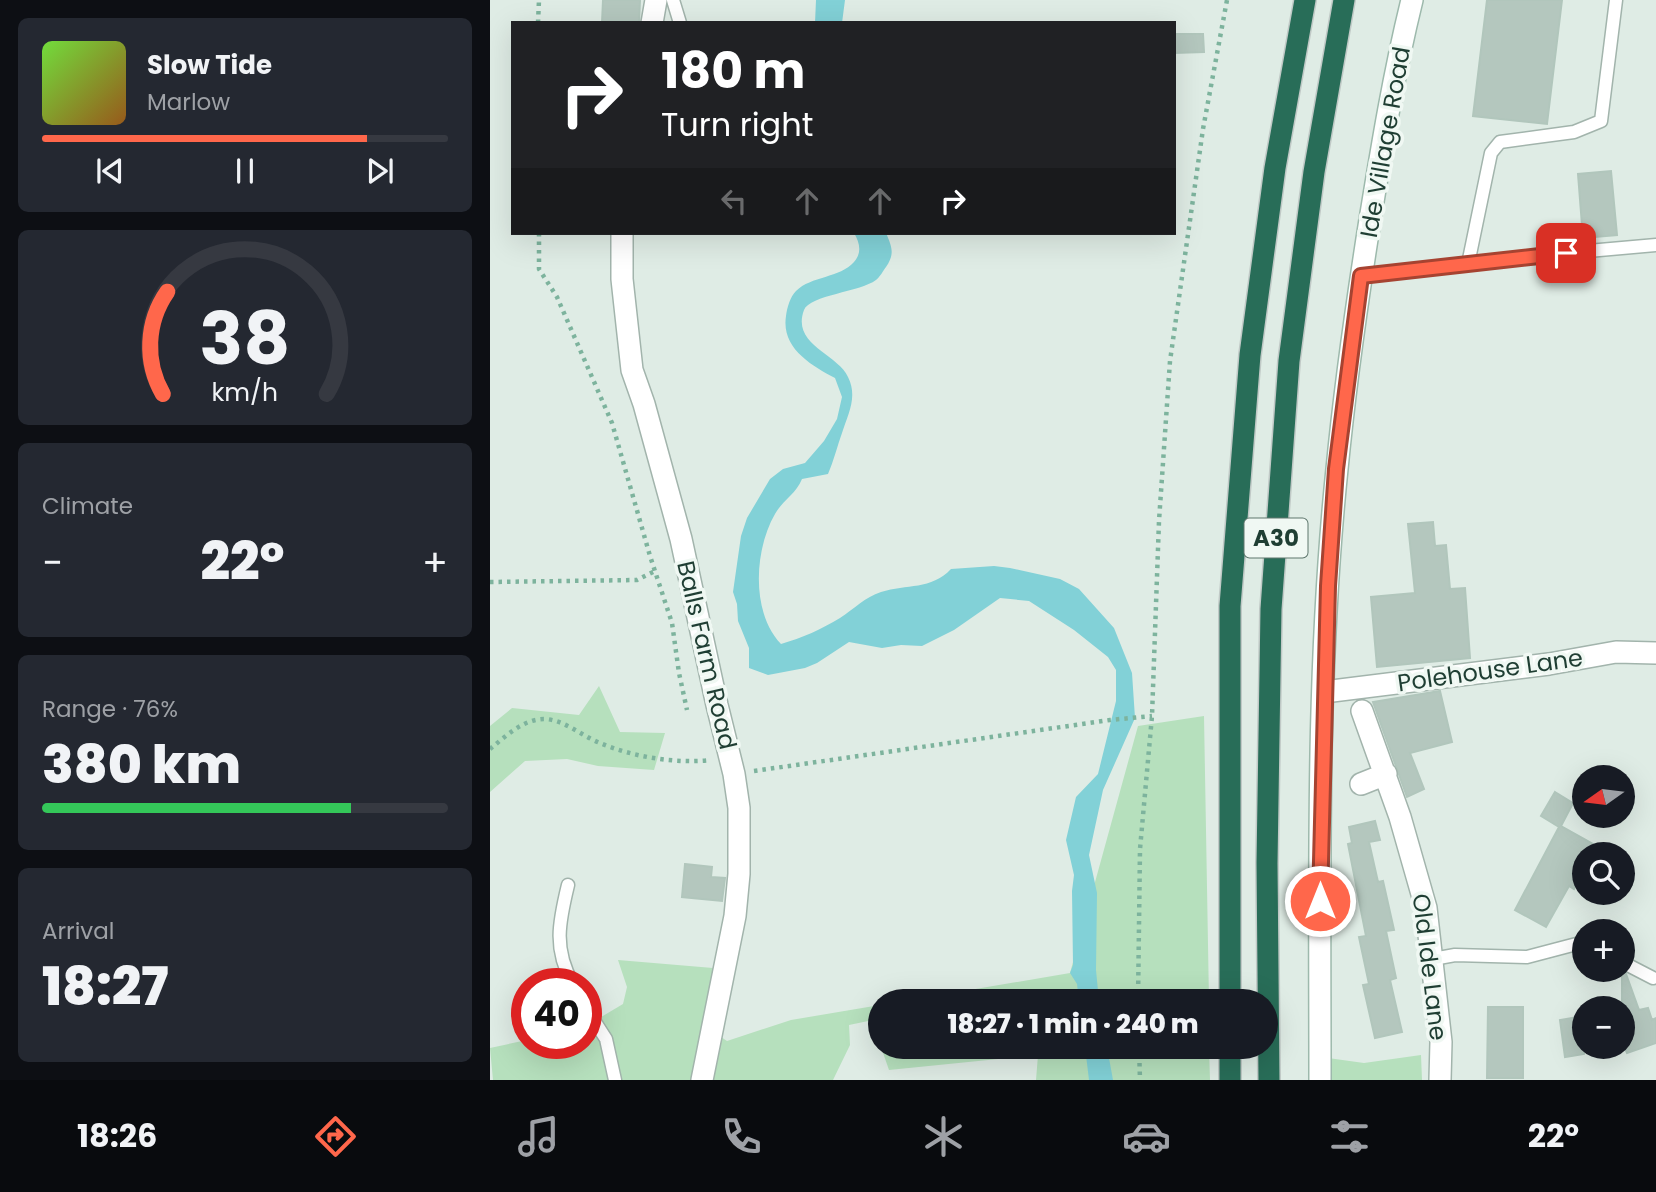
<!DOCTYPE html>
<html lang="en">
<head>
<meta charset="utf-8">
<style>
  :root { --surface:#171b24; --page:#242831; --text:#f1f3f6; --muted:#9ea1a6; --line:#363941; --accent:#ff674b }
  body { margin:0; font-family:Poppins,sans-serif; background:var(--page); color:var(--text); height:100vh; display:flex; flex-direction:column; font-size:26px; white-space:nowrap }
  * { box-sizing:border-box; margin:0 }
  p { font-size:23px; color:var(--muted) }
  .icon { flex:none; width:38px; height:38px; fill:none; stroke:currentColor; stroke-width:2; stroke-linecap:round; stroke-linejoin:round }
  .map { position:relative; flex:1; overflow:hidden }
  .drawer { display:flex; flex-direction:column; gap:18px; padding:18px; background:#0d0f14; width:490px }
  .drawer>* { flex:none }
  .hud { position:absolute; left:21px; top:21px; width:665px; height:214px; border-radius:0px; box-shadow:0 7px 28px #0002; background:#202124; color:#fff; overflow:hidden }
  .needle { width:46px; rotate:256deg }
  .tools { position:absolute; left:1082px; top:765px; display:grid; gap:14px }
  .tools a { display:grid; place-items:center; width:63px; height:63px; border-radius:50%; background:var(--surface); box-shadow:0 7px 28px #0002; font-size:35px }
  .speed { position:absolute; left:21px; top:968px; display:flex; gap:14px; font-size:35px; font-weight:700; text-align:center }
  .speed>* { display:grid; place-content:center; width:91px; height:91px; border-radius:50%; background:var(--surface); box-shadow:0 7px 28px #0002; line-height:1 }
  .speed .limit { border:10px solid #d22; background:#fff; color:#111 }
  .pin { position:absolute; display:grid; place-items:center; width:60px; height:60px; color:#fff; margin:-30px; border-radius:14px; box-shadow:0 4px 10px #0006 }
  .me { position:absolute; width:77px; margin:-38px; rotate:0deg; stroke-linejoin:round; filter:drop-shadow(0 0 5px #0008) }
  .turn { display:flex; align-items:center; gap:24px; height:147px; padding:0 35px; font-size:32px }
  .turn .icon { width:91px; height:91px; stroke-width:2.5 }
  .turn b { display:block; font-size:49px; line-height:60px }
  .lanes { display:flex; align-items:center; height:66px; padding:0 35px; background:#0003; justify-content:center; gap:35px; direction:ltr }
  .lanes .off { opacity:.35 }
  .big { font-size:52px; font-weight:800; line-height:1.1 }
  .drawer .card { flex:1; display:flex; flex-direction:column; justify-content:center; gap:10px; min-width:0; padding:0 24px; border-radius:10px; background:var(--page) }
  .drawer .dial { align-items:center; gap:0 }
  .dial svg { height:182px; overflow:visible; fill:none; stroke:var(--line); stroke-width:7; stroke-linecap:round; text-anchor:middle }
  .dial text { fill:var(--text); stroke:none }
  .song { display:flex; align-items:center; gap:21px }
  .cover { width:84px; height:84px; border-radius:10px; background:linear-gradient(135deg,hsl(100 70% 55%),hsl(30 70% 35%)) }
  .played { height:7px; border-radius:4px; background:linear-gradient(90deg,var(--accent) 80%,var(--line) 80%) }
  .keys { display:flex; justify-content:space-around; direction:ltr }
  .heat { display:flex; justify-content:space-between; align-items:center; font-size:38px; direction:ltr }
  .charge { height:10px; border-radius:5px; background:linear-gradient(90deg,#34c759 76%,var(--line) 0) }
  .trip { position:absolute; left:378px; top:989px; width:410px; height:70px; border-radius:35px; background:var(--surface); box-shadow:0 7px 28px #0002; font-weight:800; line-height:70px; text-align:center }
  .menu { display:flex; height:112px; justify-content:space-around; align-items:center; background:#090b0e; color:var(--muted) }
  .menu .icon { width:49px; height:49px }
  .menu .current { color:var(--accent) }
  .menu b { font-size:32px; color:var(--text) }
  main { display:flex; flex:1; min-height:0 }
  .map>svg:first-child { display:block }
  .green { fill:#b6e0bd }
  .water { fill:#82d1d7 }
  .building { fill:#b4c7be; stroke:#b1c6bc; stroke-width:2 }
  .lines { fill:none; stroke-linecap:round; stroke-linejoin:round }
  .lane-casing { stroke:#a2b4ac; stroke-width:15 }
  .street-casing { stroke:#a2b4ac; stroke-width:24 }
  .secondary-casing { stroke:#9db9ac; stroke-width:24 }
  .highway-casing { stroke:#c0c9c6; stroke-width:24 }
  .path { stroke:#7db39d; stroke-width:4.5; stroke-dasharray:3.5 5; stroke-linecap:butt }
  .lane { stroke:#fff; stroke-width:12 }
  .street { stroke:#fff; stroke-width:21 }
  .secondary { stroke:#fff; stroke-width:21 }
  .highway { stroke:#286d58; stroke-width:21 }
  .route-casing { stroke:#a64331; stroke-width:18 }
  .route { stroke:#ff674b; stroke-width:12 }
  .labels { text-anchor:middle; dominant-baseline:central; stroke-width:7; stroke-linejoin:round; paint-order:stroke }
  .shield { fill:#f0f8f3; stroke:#5e766d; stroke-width:2 }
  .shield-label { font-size:23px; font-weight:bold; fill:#1f3e33 }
  .street-label { font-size:24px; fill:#1f3e33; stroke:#f0f8f3 }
</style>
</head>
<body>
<main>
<section class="drawer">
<div class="card">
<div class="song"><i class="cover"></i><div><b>Slow Tide</b><p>Marlow</p></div></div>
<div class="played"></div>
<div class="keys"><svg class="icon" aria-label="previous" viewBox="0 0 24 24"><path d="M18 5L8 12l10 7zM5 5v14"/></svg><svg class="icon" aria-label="pause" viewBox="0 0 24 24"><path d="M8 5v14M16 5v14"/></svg><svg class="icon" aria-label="next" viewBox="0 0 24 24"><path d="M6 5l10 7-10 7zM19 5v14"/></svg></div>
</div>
<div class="card dial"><svg viewBox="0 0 100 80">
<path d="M14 69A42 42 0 1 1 86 69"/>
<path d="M14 69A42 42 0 0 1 16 24" stroke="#ff674b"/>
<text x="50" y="56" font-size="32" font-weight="700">38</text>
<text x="50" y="72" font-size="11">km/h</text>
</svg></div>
<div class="card"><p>Climate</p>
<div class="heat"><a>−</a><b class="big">22°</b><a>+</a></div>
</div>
<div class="card"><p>Range · 76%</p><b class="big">380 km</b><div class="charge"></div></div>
<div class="card"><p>Arrival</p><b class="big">18:27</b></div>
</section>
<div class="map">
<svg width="1166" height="1080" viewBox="0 0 1166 1080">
  <rect width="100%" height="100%" fill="#dfece5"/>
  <!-- green -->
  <path class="green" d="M 109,686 L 130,732 L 175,733 L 164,770 L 108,766 L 77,759 L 35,761 L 0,792 L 0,726 L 22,708 L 89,715 Z
    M 714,716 L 719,1001 L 415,1001 L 580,973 L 648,726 Z
    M 128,960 L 223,968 L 213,1025 L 237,1041 L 301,1020 L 390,1005 L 390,1043 L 383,1020 L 359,1025 L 360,1045 L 343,1080 L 3,1080 L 0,1048 L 37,1040 L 37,1043 L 96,1043 L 96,1026 L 133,1004 L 137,987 Z
    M 391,1047 L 719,1047 L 720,1080 L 546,1080 L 548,1055 L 399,1070 Z
    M 931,1055 L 932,1080 L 838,1080 L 838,1058 L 874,1063 Z"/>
  <!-- water -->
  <path class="water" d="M 326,0 L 355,0 L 352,23 L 325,23 Z
    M 364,233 L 396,233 C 402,247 405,254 396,267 C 393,271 390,277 386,280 C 370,292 320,295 314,310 C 301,345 348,354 358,377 C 368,397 358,414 352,433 C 347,447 344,460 338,474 L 312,479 C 306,494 292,501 285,514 C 264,550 261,613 291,644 C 312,638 332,629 350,618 C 364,609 375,597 391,592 C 417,584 441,590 461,569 L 504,566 L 520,568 L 570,579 L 589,589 L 624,628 L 642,673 L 645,718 L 613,790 L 599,855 L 607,893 L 606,970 L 609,1001 L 589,1001 L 587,984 L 580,973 L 583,965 L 582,891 L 584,875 L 576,840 L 586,797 L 608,774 L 626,701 L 626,670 L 618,657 L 584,630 L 539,601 L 510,598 L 464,630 L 432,646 L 411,645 L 392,648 L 359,642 L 327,663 L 315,668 L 278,675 L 259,668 L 259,648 L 248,621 L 247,604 L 243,592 L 251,536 L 257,518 L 280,479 L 293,469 L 315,463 L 334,441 L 347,419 L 352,397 L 345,378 C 321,365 291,348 296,316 C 297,308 300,297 306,291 C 321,276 350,278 364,262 C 372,253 370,243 364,233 Z
    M 595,1047 L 617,1047 L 623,1080 L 599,1080 Z"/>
  <!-- building -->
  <path class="building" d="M 113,0 L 150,0 L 149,23 L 112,23 Z
    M 997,0 L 1072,0 L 1057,124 L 983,116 Z
    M 684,34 L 713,34 L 714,52 L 684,53 Z
    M 1121,171 L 1127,235 L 1093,238 L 1088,174 Z
    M 943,522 L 945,546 L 956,545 L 960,589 L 975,588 L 980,658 L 887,667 L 881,597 L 925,593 L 918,524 Z
    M 950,691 L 962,742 L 920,753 L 934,789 L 917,797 L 883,702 Z
    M 1065,792 L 1083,803 L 1071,826 L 1121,854 L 1094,854 L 1094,871 L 1084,889 L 1079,886 L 1056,927 L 1025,910 L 1069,827 L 1051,816 Z
    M 885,821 L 890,840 L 879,842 L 888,882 L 893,881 L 904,930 L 896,931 L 906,978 L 900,980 L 912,1032 L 885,1038 L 873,985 L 879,984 L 869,937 L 876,936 L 858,844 L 862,843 L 859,827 Z
    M 195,864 L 222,867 L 221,877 L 235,878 L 232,901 L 192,897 Z
    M 1132,972 L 1136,974 L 1149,1010 L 1158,1008 L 1162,1020 L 1166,1018 L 1166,1043 L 1137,1053 L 1132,1041 Z
    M 998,1007 L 1033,1007 L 1033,1078 L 997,1078 Z
    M 1094,1016 L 1094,1054 L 1075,1057 L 1070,1020 Z"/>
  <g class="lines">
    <!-- lane casing -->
    <g class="lane-casing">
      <path id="lane" d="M 183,0 L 190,23
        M 978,264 L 1001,153 L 1010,142 L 1084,132 L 1111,121 L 1126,0
        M 871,276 L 1053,255 L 1166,245
        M 78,885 C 69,922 63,949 83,984
        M 943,959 L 965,955 L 1037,957 L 1094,942
        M 1132,962 L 1163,978
        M 96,1008 L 116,1039 L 125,1080"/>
    </g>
    <!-- street casing -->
    <g class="street-casing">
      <path id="street" d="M 162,23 L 166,0
        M 132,233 L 132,279 L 142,370 L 154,404 L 191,539 L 227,705 L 244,774 L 249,808 L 249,874 L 245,916 L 212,1080
        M 834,692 L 1059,664 L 1126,652 L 1166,653
        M 872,711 L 910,817 L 936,908 L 951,1042 L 950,1080
        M 871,784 L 896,774"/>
    </g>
    <!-- secondary casing -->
    <g class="secondary-casing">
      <path id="secondary" d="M 830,1080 C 830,877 826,671 847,469 C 855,386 867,302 880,220 C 892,146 904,73 922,0"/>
    </g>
    <!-- highway casing -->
    <g class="highway-casing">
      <path id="highway" d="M 740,1001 L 740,606 L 760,355 L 785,168 L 815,0
        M 740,1046 L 740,1080
        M 779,1080 L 777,863 L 781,609 L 799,361 L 824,172 L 854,0"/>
    </g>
    <!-- path -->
    <path class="path" d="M 48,23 L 49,0
      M 49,233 L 49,269 L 67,297 L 122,423 L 160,556 L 182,623 L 189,673 L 197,710
      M 0,582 L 147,580 L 165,571
      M 0,749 C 16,736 34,718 56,719 C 76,721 92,736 110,743 C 143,757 186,764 221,760
      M 264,771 L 620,720 L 662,716
      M 648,1001 L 650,849 L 662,716 L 669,521 L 680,361 L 713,129 L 737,0
      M 649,1046 L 650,1080"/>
    <!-- lane -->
    <use href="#lane" class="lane"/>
    <!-- street -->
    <use href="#street" class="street"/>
    <!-- secondary -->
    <use href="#secondary" class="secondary"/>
    <!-- highway -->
    <use href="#highway" class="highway"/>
  </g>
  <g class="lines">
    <!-- route casing -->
    <g class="route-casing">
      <path id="route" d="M 830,901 L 838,586 L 846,469 L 871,276 L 1076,253"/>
    </g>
    <!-- route -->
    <use href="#route" class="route"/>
  </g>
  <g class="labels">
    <!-- shield labels -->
    <rect class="shield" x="754.5" y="518.5" width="63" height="39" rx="5"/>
    <g class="shield-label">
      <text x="786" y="538">A30</text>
    </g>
    <!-- street labels -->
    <g class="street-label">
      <text transform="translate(895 142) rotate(-80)">Ide Village Road</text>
      <text transform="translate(217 655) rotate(77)">Balls Farm Road</text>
      <text transform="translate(1000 670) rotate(-8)">Polehouse Lane</text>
      <text transform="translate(940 967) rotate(83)">Old Ide Lane</text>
    </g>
  </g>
</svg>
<div class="tools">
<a><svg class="needle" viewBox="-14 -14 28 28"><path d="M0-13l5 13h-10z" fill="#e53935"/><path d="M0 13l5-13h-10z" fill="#9ea1a6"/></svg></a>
<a><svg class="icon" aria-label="search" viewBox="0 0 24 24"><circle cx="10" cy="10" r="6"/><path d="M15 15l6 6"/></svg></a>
<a>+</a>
<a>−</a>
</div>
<div class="speed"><div class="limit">40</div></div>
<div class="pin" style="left:1076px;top:253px;background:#d93025"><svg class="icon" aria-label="arrive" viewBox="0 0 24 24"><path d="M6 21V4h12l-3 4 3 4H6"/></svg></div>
<svg class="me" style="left:830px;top:901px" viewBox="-20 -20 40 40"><circle r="17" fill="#ff674b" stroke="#fff" stroke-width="3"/><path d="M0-11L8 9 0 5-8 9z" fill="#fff"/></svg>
<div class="trip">18:27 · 1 min · 240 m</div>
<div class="hud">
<div class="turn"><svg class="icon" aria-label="right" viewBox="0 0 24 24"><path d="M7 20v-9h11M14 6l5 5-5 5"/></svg><div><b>180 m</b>Turn right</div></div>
<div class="lanes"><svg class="icon off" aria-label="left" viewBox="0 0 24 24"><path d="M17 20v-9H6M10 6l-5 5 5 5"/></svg><svg class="icon off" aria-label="ahead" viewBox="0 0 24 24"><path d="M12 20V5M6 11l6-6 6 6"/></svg><svg class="icon off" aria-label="ahead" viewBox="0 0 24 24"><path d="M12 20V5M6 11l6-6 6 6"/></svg><svg class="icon" aria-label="right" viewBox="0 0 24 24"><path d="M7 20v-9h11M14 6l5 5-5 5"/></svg></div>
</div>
</div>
</main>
<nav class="menu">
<b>18:26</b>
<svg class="icon current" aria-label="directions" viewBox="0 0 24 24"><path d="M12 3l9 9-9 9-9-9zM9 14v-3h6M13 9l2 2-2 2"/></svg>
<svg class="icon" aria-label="music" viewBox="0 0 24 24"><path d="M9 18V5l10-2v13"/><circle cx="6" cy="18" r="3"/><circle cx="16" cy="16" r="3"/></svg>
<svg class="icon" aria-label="phone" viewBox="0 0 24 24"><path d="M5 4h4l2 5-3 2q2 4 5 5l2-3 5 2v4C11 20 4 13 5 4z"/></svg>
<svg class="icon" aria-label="climate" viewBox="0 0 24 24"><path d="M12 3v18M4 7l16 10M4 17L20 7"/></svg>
<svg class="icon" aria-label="car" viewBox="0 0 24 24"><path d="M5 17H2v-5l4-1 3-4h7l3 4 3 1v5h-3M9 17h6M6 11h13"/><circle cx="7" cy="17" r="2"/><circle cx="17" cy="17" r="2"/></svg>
<svg class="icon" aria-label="filters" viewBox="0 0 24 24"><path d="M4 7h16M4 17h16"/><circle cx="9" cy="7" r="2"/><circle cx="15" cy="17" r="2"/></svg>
<b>22°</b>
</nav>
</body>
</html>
